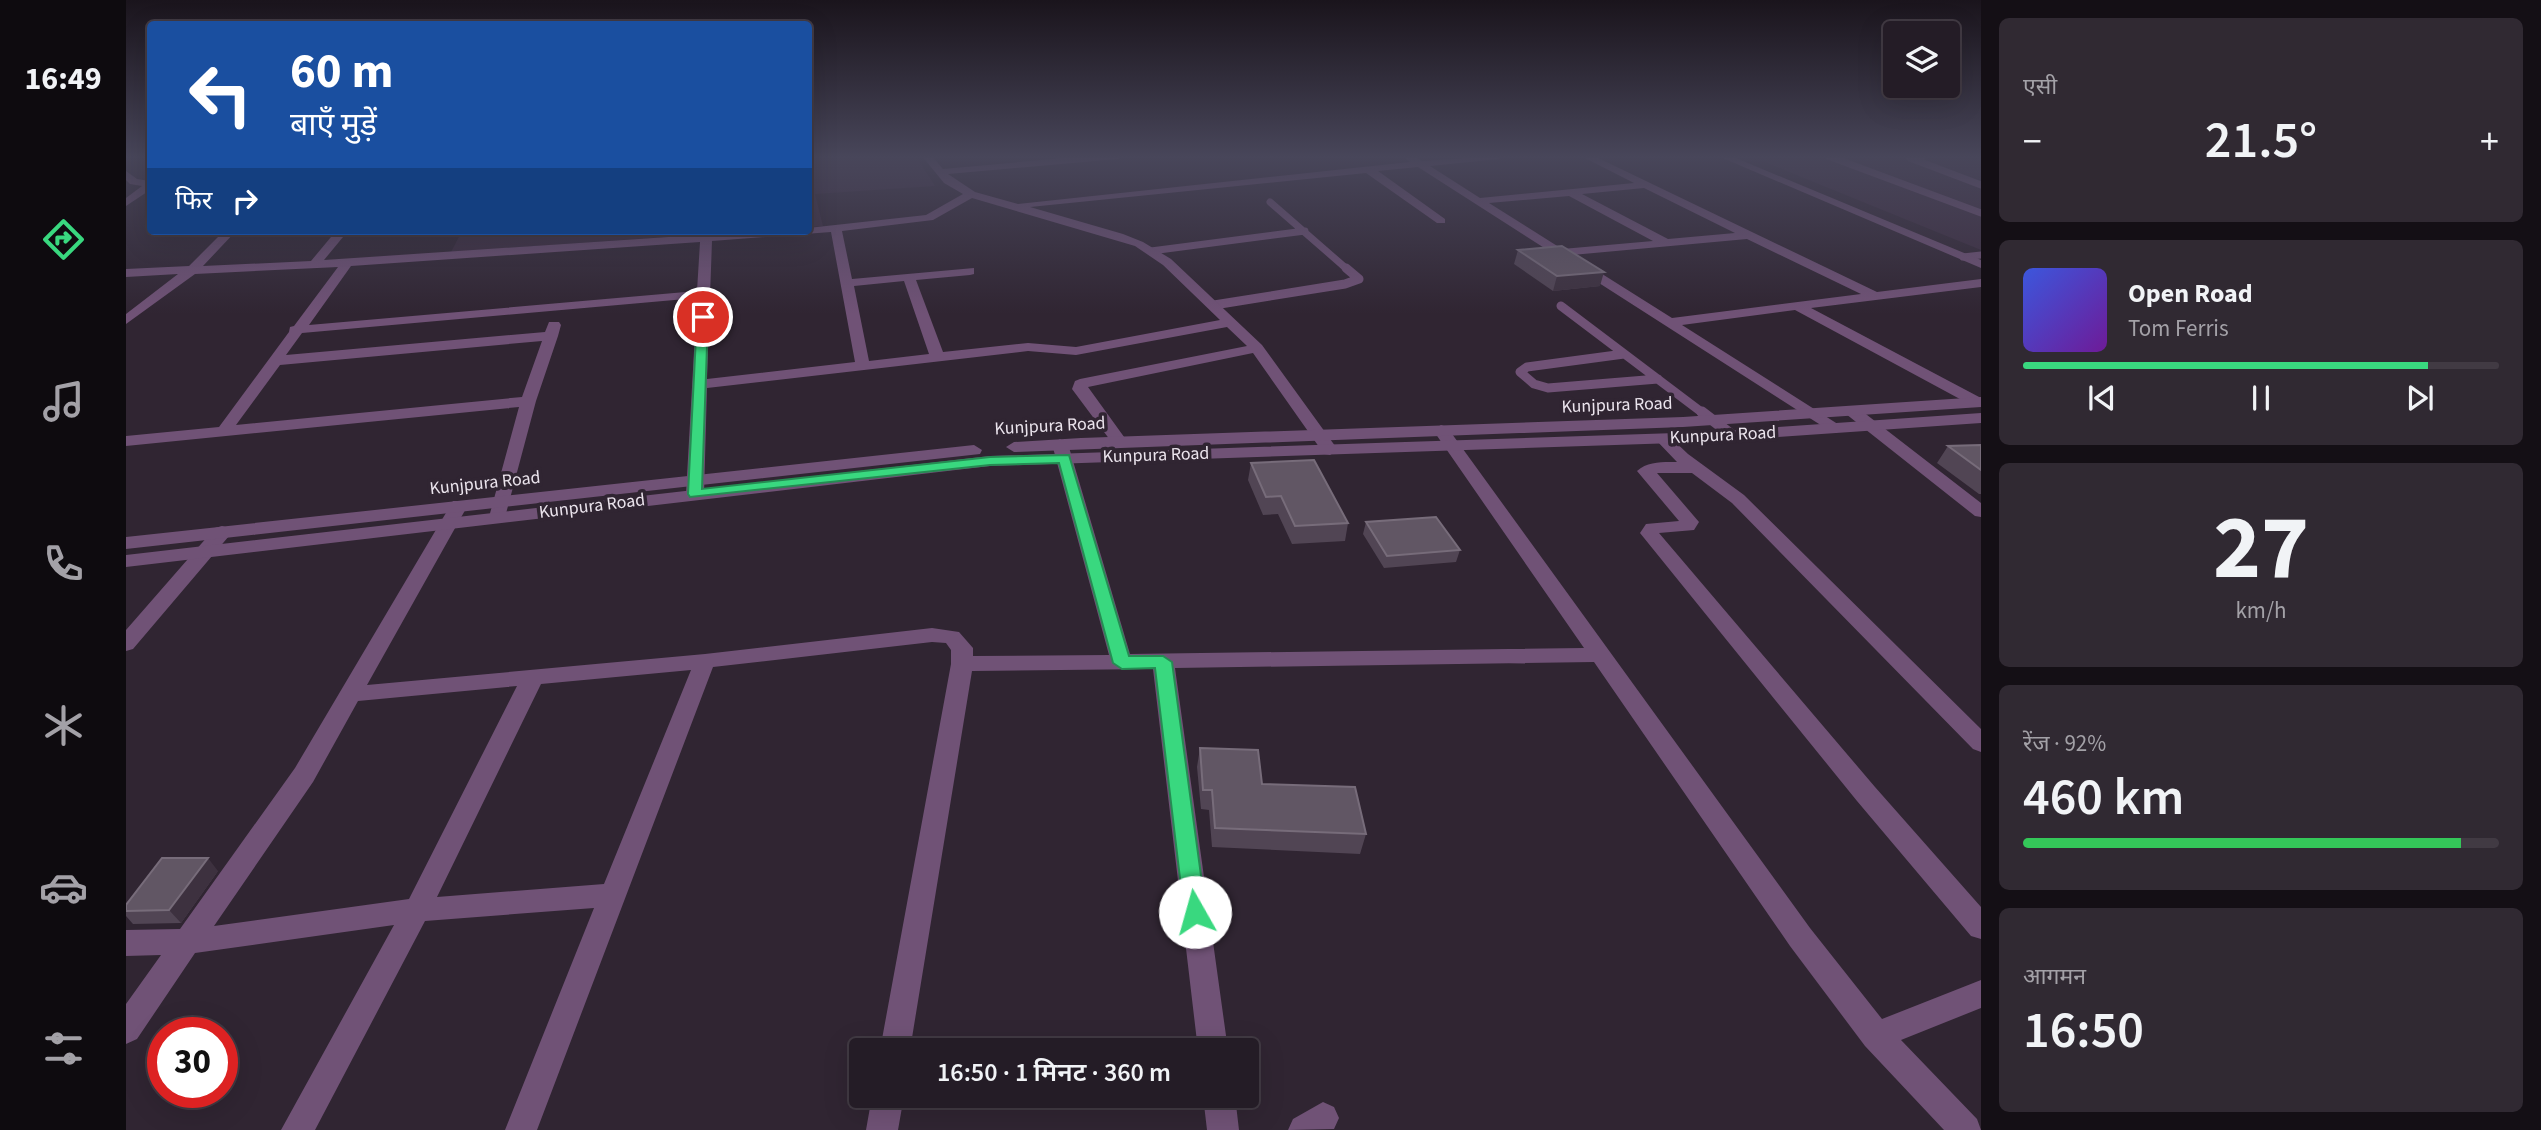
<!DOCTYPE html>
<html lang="hi">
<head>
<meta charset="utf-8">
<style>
  :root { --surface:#241c26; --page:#302932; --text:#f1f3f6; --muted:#a3a1a7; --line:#413a43; --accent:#39d87f }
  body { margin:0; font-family:"Source Sans 3","Noto Sans Devanagari",sans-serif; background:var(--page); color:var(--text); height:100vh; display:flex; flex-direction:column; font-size:26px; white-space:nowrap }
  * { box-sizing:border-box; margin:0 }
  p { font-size:23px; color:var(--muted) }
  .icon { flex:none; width:38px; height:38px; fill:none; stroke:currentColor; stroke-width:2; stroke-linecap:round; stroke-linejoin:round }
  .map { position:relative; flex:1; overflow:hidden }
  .details { display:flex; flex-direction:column; gap:18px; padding:18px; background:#140f15; width:560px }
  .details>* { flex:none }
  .top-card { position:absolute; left:21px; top:21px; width:665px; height:214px; border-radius:7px; box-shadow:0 7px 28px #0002,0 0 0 2px var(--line); background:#1a4fa0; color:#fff; overflow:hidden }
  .buttons { position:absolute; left:1757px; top:21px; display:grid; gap:14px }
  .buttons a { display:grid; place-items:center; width:77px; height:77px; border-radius:7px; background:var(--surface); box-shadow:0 7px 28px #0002,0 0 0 2px var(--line); font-size:35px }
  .speed { position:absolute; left:21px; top:1017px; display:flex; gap:14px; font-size:35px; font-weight:700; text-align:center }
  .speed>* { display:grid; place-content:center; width:91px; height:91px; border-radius:50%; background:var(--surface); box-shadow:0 7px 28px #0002,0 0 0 2px var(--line); line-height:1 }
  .speed .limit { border:10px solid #d22; background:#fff; color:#111 }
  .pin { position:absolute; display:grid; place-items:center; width:60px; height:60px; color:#fff; margin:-30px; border:4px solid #fff; border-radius:50%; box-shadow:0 2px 7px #0007 }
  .me { position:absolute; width:77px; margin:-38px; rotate:353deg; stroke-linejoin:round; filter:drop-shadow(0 0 5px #0008) }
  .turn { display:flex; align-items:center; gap:24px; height:147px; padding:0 28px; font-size:32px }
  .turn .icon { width:91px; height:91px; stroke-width:2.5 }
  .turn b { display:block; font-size:49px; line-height:60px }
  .then { display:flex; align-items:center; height:66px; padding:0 28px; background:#0003; gap:14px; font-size:26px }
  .big { font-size:52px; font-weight:600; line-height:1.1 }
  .details .tile { flex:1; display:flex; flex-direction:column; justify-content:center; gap:10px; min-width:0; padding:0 24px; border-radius:10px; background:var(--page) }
  .details .dial { align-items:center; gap:0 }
  .dial b { font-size:91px; line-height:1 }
  .song { display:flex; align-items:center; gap:21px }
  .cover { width:84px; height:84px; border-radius:10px; background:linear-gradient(135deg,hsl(230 70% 55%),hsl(280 70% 35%)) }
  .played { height:7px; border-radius:4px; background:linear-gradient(90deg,var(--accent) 85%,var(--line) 85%) }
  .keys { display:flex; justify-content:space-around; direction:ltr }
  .heat { display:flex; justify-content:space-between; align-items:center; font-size:38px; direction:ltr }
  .charge { height:10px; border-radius:5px; background:linear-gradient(90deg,#34c759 92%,var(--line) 0) }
  .trip { position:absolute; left:723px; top:1038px; width:410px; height:70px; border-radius:7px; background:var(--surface); box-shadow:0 7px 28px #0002,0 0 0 2px var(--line); font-weight:600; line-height:70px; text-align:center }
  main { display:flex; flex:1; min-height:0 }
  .tabs { display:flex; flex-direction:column; width:126px; justify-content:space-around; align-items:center; background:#0e0b0f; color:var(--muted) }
  .tabs .icon { width:49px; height:49px }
  .tabs .selected { color:var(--accent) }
  .tabs b { font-size:32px; color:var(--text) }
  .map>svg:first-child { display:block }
  .built { fill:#3c2c3f }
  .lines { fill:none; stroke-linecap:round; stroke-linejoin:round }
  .service-far2 { stroke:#705276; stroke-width:7 }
  .service-far1 { stroke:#705276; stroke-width:9 }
  .service { stroke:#705276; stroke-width:11 }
  .minor { fill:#705276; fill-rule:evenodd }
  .tertiary { fill:#705276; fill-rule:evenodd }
  .wall { fill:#514554 }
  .shaded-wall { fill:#3d313f }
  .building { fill:#615664; stroke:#776c7a; stroke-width:2 }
  .route { fill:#39d87f; stroke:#258c53; stroke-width:2 }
  .labels { text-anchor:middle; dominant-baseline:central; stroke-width:7; stroke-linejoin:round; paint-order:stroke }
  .street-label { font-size:18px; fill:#ebe4ed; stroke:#302532 }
</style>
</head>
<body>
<main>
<nav class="tabs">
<b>16:49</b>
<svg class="icon selected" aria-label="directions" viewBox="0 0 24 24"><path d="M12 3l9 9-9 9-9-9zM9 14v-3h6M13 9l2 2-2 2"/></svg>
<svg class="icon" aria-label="music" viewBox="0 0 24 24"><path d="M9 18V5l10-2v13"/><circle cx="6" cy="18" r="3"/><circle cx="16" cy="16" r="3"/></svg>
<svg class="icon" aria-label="phone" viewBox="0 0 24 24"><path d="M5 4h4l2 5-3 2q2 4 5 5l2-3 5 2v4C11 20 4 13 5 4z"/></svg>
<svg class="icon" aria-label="climate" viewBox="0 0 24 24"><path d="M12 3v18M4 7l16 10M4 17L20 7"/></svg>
<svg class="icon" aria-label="car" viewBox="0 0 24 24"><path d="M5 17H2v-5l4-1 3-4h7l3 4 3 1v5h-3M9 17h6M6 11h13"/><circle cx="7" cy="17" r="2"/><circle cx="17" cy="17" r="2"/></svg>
<svg class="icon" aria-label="filters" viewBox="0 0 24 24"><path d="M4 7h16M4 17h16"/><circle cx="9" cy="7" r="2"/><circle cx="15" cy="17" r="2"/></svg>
</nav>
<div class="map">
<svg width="1855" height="1130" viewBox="0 0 1855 1130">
  <rect width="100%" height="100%" fill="#302532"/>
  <!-- built -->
  <path class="built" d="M 683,156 L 790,156 L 809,186 L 689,194 L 697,226 L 683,227 Z
    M 1624,156 L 1855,156 L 1855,250 Z
    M 336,231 L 626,231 L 325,252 Z"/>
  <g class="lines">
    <!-- service-far2 -->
    <path class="service-far2" d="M 1702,156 L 1855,213
      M 1797,156 L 1784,158 L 1855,185
      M 1144,202 L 1222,270
      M 1025,251 L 1179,231
      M 1837,257 L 1855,255"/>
    <!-- service-far1 -->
    <path class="service-far1" d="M 1088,305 L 1219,284 L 1233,279 L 1220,268
      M 1435,306 L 1578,414
      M 1498,354 L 1401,367 L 1394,372 L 1408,384 L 1422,388 L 1532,379"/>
    <!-- service -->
    <path class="service" d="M 1576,412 L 1606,435"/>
    <!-- minor -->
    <path class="minor" d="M 796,156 L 806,156 L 817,169 L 960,156 L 997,156 L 992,159 L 822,174 L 849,192 L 892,204 L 1284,162 L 1276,156 L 1288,156 L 1296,161 L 1378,156 L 1373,159 L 1304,166 L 1354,198 L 1508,183 L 1455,156 L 1468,156 L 1751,292 L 1855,279 L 1855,287 L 1685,308 L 1855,398 L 1855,405 L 1845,405 L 1669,310 L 1556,325 L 1718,428 L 1710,433 L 1704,431 L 1292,167 L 1252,171 L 1319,219 L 1319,223 L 1311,223 L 1240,173 L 904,207 L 997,234 L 1017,242 L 1045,259 L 1136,345 L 1212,450 L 1204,455 L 1198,454 L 1127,353 L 962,387 L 1001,441 L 993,446 L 987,444 L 946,389 L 949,381 L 954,379 L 1121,346 L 1101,327 L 950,355 L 902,351 L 581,388 L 578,494 L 569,499 L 560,494 L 571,298 L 176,333 L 160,355 L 419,332 L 423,322 L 433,322 L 435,325 L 432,336 L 410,401 L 378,521 L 366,521 L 363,517 L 393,407 L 0,446 L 0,436 L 93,427 L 163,332 L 164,327 L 168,326 L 212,267 L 69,274 L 0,324 L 0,314 L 52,274 L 0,277 L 0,269 L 63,266 L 98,231 L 110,231 L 77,266 L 185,261 L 210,231 L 222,231 L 198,260 L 632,231 L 682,231 L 682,228 L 800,215 L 837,194 L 818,183 ZM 1518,188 L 1609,233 L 1542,239 L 1456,194 ZM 1443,196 L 1527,241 L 1436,249 L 1363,203 ZM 846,198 L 1009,246 L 1037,265 L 1094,320 L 950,347 L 902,343 L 817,352 L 790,280 L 844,275 L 848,274 L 848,268 L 726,279 L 716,231 L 807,220 ZM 705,232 L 729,362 L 581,379 L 586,241 ZM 1621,239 L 1735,294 L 1546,318 L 1446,255 ZM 574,242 L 571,291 L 183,325 L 225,266 ZM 778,281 L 803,354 L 743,361 L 728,286 ZM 416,341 L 396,397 L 110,425 L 154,365 Z
      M 0,171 L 11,179 L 24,181 L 24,190 L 0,206 L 0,198 L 16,186 L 4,184 L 0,180 Z
      M 1726,406 L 1732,408 L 1855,503 L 1855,517 L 1849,516 L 1720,414 L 1718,411 L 1720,408 Z
      M 1315,425 L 1321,427 L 1684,928 L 1756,1019 L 1855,980 L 1855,1008 L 1775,1040 L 1851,1119 L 1855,1130 L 1818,1130 L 1739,1046 L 1664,946 L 1468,662 L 1049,668 L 1102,1050 L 1072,1050 L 1027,669 L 846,671 L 784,1050 L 754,1050 L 825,664 L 825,650 L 820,643 L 806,642 L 587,667 L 411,1130 L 379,1130 L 468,908 L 299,921 L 189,1130 L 155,1130 L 268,925 L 69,953 L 11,1039 L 0,1044 L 0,1004 L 35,955 L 0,956 L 0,930 L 54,929 L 169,768 L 327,501 L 339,501 L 342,505 L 241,685 L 579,654 L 806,628 L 833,632 L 847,648 L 847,656 L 983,655 L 926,444 L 934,439 L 942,444 L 1004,654 L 1458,648 L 1307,430 ZM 565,670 L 478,884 L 311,897 L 415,684 ZM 391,686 L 283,899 L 88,926 L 187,782 L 232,701 Z
      M 1537,434 L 1543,436 L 1562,454 L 1618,495 L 1855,729 L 1855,752 L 1847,749 L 1606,503 L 1566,473 L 1531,473 L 1573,522 L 1568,530 L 1533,533 L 1749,787 L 1855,907 L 1855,939 L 1845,936 L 1731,801 L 1514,533 L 1520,524 L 1553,521 L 1511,471 C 1522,461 1537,462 1551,462 L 1529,439 Z
      M 96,526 L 103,528 L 105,532 L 103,536 L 7,649 L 0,651 L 0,630 L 89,528 Z
      M 746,1096 L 778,1096 L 772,1130 L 740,1130 Z
      M 1077,1096 L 1109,1096 L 1113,1130 L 1081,1130 Z
      M 1197,1102 L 1208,1107 L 1213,1118 L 1208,1129 L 1162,1130 L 1167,1119 Z"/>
    <!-- tertiary -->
    <path class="tertiary" d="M 1592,156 L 1605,156 L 1855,260 L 1855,268 Z
      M 1855,397 L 1855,407 L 1557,427 L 888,452 L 880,447 L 888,442 L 955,438 L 1557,417 Z
      M 1855,413 L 1855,423 L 1580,442 L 864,466 L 0,567 L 0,555 L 864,456 L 1580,432 Z
      M 848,445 L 856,450 L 854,454 L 0,549 L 0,537 Z"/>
  </g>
  <!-- wall -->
  <path class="wall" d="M 1392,250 L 1474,286 L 1427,291 L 1388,264 Z
    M 1855,445 L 1855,494 L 1853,494 L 1811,463 L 1822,446 Z
    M 1125,463 L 1222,523 L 1219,541 L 1166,544 L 1152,514 L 1137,515 L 1122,480 Z
    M 1240,522 L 1334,550 L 1330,562 L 1258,568 L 1237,534 Z
    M 1074,748 L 1136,784 L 1240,834 L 1234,854 L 1086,847 L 1083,810 L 1075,809 L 1071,767 Z
    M 92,871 L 55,923 L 7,924 L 0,916 L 0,911 Z"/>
  <!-- shaded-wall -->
  <path class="shaded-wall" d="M 1478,272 L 1474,286 L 1427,291 L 1431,276 Z
    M 82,858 L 92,871 L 55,923 L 43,910 Z"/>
  <!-- building -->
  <path class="building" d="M 1436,246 L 1478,272 L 1431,276 L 1392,250 Z
    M 1855,445 L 1855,470 L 1822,446 Z
    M 1188,460 L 1222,523 L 1169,526 L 1155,496 L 1140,497 L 1125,463 Z
    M 1310,517 L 1334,550 L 1261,556 L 1240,522 Z
    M 1074,748 L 1132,750 L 1136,784 L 1229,787 L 1240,834 L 1089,828 L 1086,790 L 1077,790 Z
    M 36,858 L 82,858 L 43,910 L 0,911 L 0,905 Z"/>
  <!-- sky -->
  <linearGradient id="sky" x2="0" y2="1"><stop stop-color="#1a141c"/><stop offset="0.5" stop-color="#48465a"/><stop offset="1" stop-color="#48465a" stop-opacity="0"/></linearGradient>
  <rect width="1855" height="314" fill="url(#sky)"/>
  <!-- route -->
  <path class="route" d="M 577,313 L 582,317 L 576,489 L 864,457 L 943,455 L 1003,656 L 1037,656 L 1046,662 L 1080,912 L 1077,919 L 1069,921 L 1061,919 L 1058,912 L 1029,668 L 996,669 L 987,663 L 933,463 L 864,465 L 564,497 L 562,494 L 571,317 Z"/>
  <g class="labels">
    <!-- street labels -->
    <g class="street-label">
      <text transform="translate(1491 405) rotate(-2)">Kunjpura Road</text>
      <text transform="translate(924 426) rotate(-3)">Kunjpura Road</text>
      <text transform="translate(1597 435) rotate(-3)">Kunpura Road</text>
      <text transform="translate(1030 455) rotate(-2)">Kunpura Road</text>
      <text transform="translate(359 483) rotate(-6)">Kunjpura Road</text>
      <text transform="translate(466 506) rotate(-7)">Kunpura Road</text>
    </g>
  </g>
</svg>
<div class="buttons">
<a><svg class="icon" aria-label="layers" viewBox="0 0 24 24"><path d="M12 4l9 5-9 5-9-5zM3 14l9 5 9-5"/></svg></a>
</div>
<div class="speed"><div class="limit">30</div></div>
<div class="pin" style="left:577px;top:317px;background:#d93025"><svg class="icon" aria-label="arrive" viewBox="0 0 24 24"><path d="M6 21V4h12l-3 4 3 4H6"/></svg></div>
<svg class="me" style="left:1069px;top:912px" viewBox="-20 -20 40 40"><circle r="19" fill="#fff"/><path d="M0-13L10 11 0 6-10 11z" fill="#39d87f"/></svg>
<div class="trip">16:50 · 1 मिनट · 360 m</div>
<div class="top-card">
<div class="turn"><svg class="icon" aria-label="left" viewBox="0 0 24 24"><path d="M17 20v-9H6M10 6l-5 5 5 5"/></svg><div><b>60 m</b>बाएँ मुड़ें</div></div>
<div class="then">फिर<svg class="icon" aria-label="right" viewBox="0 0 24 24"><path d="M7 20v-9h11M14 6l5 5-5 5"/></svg></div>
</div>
</div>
<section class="details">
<div class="tile"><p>एसी</p>
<div class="heat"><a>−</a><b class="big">21.5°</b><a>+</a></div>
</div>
<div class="tile">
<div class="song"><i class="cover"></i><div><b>Open Road</b><p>Tom Ferris</p></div></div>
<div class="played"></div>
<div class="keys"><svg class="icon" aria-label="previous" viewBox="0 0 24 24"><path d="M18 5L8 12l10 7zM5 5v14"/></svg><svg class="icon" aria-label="pause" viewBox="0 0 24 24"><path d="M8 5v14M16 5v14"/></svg><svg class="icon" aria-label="next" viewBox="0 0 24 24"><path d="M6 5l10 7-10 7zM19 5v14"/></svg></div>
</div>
<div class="tile dial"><b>27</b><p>km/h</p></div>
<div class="tile"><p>रेंज · 92%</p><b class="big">460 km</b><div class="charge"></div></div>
<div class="tile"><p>आगमन</p><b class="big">16:50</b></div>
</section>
</main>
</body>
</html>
